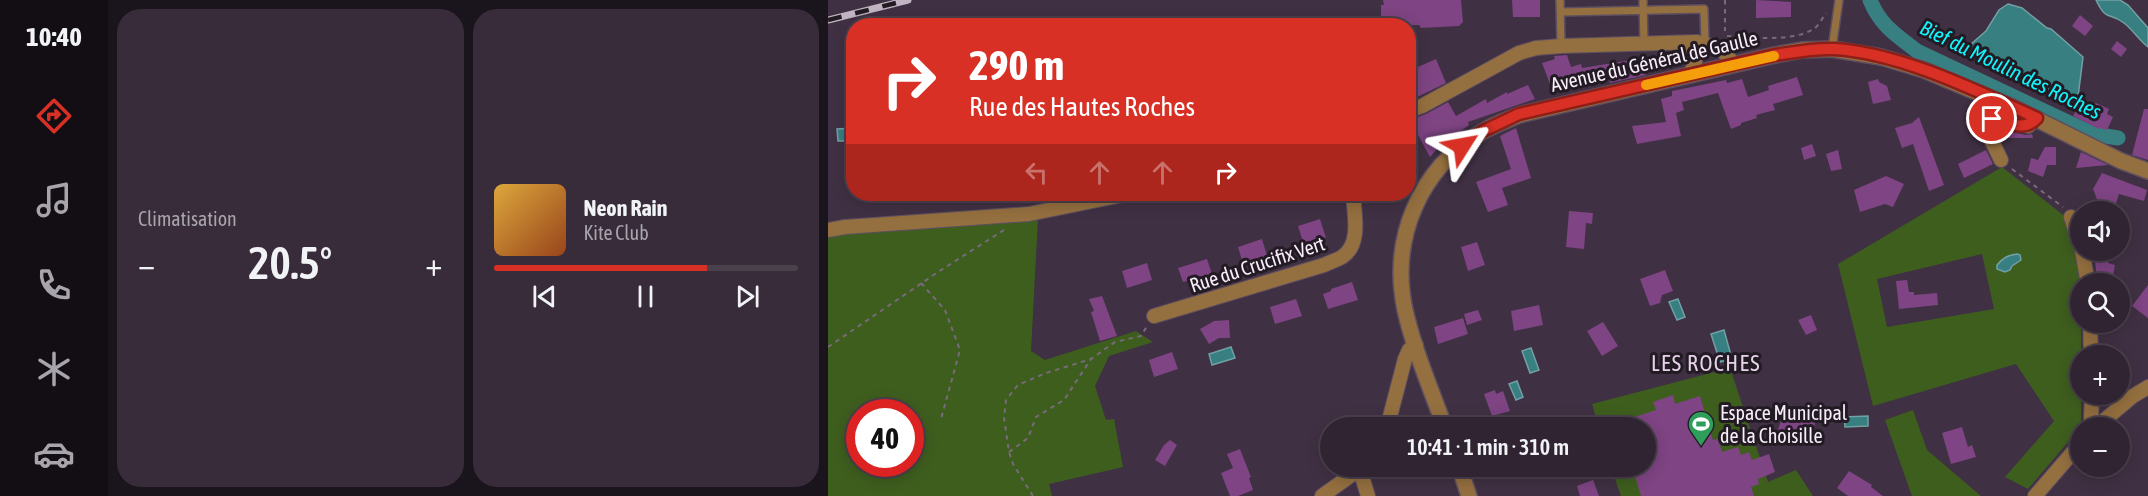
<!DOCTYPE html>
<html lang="fr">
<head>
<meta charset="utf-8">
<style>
  :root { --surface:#302432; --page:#382c3a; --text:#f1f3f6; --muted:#a8a4ac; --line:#4b414d; --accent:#d93025 }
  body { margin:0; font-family:"Asap Condensed",sans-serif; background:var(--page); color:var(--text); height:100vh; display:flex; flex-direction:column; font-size:22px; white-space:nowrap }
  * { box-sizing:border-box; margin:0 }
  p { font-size:20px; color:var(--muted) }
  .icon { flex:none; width:33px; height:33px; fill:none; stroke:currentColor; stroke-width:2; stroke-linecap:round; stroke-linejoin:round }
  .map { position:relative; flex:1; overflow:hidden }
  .side { display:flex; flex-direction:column; gap:9px; padding:9px; background:#1a141c; width:720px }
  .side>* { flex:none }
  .hud { position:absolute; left:18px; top:18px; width:570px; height:183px; border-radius:24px; box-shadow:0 3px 15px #0003,0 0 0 2px var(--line); background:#d93025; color:#fff; overflow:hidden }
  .buttons { position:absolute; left:1242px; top:201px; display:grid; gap:12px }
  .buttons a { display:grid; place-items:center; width:60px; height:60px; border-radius:50%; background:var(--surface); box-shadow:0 3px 15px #0003,0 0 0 2px var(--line); font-size:30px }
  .speed { position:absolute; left:18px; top:399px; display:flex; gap:12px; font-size:30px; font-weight:700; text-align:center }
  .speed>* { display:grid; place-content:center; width:78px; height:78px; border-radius:50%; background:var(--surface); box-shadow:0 3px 15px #0003,0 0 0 2px var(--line); line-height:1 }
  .speed .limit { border:9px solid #d22; background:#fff; color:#111 }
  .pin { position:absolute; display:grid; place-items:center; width:51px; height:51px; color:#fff; margin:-26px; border:3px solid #fff; border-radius:50%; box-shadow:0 2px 6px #0007 }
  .me { position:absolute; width:66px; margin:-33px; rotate:56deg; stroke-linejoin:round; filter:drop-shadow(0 0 4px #0008) }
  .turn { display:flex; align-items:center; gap:21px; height:126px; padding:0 24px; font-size:27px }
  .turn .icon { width:78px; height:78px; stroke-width:2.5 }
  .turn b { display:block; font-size:42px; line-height:51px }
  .lanes { display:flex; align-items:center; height:57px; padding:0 24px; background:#0003; justify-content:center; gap:30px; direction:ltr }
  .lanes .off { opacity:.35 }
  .big { font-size:45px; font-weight:600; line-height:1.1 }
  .side .card { flex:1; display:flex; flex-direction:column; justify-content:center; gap:9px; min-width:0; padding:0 21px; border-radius:24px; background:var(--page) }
  .song { display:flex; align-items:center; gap:18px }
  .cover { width:72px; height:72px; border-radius:9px; background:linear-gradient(135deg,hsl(40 70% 55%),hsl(20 70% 35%)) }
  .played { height:6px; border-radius:3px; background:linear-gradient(90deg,var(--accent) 70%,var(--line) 70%) }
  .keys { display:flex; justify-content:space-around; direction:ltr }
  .heat { display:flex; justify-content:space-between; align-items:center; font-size:33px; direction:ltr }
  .side .tiles { flex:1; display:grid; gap:9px; grid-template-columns:repeat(2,1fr) }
  .trip { position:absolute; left:492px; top:417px; width:336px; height:60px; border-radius:30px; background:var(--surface); box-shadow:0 3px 15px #0003,0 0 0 2px var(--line); font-weight:600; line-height:60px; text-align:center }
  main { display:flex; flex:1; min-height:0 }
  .tabs { display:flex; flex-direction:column; width:108px; justify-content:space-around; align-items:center; background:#130e14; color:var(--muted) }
  .tabs .icon { width:42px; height:42px }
  .tabs .active { color:var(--accent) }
  .tabs b { font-size:27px; color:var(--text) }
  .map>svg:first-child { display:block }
  .green { fill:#3e5e1e; fill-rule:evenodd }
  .water { fill:#377f81; stroke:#71a0a5; stroke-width:1.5 }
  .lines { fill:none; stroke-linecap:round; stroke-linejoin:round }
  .canal { stroke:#377f81; stroke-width:15 }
  .building { fill:#7e4483 }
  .service-casing { stroke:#5d4e60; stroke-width:10 }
  .minor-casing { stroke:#5d4e60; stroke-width:16 }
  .tertiary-casing { stroke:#5d4e60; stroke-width:18 }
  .path { stroke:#786a7b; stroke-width:2; stroke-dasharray:4.5 4.5; stroke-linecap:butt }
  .service { stroke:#946f3f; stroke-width:7 }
  .minor { stroke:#946f3f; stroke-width:14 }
  .tertiary { stroke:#946f3f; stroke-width:15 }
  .rail-casing { stroke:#c1b4c3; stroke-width:7 }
  .rail { stroke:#231b24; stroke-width:4.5; stroke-dasharray:14; stroke-linecap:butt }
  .route-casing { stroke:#8d1f18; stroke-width:15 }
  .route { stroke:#d93025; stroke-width:10 }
  .slow { stroke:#f59e0b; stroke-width:10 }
  .labels { text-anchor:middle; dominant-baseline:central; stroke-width:6; stroke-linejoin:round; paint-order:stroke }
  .street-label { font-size:20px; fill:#f8edfa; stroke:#231b24 }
  .poi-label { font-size:20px; fill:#f8edfa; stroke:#231b24; text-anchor:start }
  .water-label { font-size:21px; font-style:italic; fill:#10f5fb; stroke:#231b24 }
  .quarter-label { font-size:22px; letter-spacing:1.5px; fill:#e7d2ea; stroke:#231b24 }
</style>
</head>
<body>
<main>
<nav class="tabs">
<b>10:40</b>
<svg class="icon active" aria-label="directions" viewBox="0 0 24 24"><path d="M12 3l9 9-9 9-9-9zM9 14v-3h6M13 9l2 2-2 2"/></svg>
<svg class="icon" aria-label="music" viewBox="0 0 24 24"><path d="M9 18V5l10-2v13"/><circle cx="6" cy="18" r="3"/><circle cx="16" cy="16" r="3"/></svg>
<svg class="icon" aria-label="phone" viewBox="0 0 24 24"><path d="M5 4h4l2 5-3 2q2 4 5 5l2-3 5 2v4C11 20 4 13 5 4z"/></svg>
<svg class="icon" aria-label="climate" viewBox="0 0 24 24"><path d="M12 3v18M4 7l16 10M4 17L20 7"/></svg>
<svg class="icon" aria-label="car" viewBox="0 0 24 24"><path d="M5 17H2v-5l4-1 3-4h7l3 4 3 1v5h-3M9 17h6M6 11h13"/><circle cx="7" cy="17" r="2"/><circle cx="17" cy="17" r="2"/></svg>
</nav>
<section class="side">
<div class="tiles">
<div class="card"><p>Climatisation</p>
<div class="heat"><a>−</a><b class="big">20.5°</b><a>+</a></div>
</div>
<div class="card">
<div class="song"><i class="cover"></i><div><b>Neon Rain</b><p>Kite Club</p></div></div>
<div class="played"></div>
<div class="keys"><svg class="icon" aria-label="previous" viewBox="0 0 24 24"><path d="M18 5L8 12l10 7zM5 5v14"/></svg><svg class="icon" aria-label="pause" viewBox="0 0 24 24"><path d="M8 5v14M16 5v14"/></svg><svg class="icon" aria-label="next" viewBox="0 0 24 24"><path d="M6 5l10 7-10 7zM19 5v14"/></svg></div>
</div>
</div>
</section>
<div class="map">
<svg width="1320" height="496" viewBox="0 0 1320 496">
  <rect width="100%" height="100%" fill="#403043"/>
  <!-- green -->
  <path class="green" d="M 1174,167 L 1239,218 L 1253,279 L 1253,427 L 1200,489 L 1177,477 L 1226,421 L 1188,364 L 1045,406 L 1010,264 ZM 1154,254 L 1166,309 L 1059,327 L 1049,279 Z
    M 210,218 L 203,351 L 217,360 L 308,331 L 325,342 L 281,356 L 267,386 L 278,420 L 286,419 L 295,467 L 221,484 L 224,496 L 0,496 L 0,231 ZM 32,412 L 82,412 L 82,464 L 32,464 Z
    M 902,368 L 940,482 L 968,470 L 985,496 L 793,496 L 783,467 L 818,466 L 818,428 L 771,427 L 764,404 Z
    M 1085,410 L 1099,450 L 1153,496 L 1084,496 L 1057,420 Z"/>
  <!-- water -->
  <path class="water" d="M 1268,0 L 1292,0 L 1300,5 L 1320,28 L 1320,47 C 1311,40 1305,30 1296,23 C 1281,11 1279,23 1268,0 Z
    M 1180,4 L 1194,8 L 1219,28 L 1223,29 L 1255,57 L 1250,97 L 1247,100 L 1170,70 L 1161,62 L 1153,52 L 1138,55 L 1135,51 L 1158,31 L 1171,10 Z
    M 25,128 L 25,141 L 10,141 L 9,129 Z
    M 1189,254 L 1192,255 L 1193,260 L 1184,266 L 1182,270 L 1177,272 L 1169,269 L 1169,265 C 1175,258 1180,255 1189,254 Z
    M 850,299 L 857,317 L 849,320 L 841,302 Z
    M 896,330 L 904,359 L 892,362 L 883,334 Z
    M 403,347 L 407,358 L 384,365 L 381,354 Z
    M 703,348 L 711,370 L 702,373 L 694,351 Z
    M 689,381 L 695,397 L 688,400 L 681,384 Z
    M 1040,416 L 1040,426 L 1017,427 L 1016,417 Z"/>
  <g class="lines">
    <!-- canal -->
    <path class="canal" d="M 1042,0 C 1052,25 1068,35 1089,51 L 1265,134 L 1290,138"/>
  </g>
  <!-- building -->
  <path class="building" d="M 555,0 L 633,0 L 635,22 L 631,26 L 593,28 L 591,25 L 557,25 L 553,23 L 553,5 L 556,5 Z
    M 684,0 L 712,0 L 712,17 L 685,17 Z
    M 928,0 L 963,2 L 963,17 L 928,18 Z
    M 1252,15 L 1265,26 L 1257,36 L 1244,26 Z
    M 1289,41 L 1299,49 L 1293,57 L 1283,49 Z
    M 739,55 L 743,67 L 753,64 L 754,68 L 816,58 L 818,75 L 782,83 L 781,78 L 749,83 L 725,92 L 714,63 L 727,59 L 726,56 Z
    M 608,59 L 618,83 L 583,100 L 580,88 L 589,85 L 583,70 Z
    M 969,77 L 975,95 L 945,104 L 947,110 L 928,115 L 929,118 L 913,123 L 913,125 L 903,129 L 890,93 L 854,102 L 856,110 L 848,113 L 853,136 L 809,144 L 804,126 L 838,122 L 833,99 L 844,96 L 844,91 L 898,80 L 899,83 L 914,79 L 920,97 L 941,90 L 940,86 Z
    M 1050,79 L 1051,82 L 1059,86 L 1063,100 L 1045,104 L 1040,82 Z
    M 700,85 L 707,99 L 640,122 L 641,125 L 608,150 L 602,157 L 582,120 L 598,114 L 620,102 L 628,116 L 658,99 L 659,103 L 679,92 L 679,94 Z
    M 1268,103 L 1281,109 L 1279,114 L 1285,117 L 1279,130 L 1272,128 L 1271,129 L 1245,116 L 1250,107 L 1257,104 L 1262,106 Z
    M 1316,109 L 1320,109 L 1320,160 L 1304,155 Z
    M 1091,117 L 1116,185 L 1101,191 L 1085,144 L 1074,148 L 1067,128 L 1084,123 Z
    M 688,128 L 703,178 L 674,188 L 680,205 L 660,212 L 648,182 L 683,169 L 672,136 Z
    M 1171,130 L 1198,135 L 1204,134 L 1205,138 L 1172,138 L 1170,133 Z
    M 984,144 L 988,156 L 976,160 L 973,148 Z
    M 1217,147 L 1228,147 L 1228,165 L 1219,165 L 1215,177 L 1200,171 L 1203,158 L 1210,160 Z
    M 1010,150 L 1014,169 L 1003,171 L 998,154 Z
    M 1158,150 L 1165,164 L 1136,178 L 1130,164 Z
    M 1253,152 L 1280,165 L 1248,168 Z
    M 1274,173 L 1319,190 L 1316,201 L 1291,194 L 1285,212 L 1274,212 L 1265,189 Z
    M 1058,176 L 1076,184 L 1065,207 L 1057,204 L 1032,212 L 1026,190 Z
    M 741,211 L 765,213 L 764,224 L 758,223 L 756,249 L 738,247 Z
    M 492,219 L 498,238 L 476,245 L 470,226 Z
    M 434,239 L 439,256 L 415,264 L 410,247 Z
    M 649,242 L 657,265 L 640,271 L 633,247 Z
    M 379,259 L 384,274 L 355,282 L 350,268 Z
    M 1267,260 L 1280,261 L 1280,263 L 1287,265 L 1284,281 L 1269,282 Z
    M 319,263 L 324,280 L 299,288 L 294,271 Z
    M 837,270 L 845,291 L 834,295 L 832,303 L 822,306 L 812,279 Z
    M 1079,280 L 1081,292 L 1086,292 L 1086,295 L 1109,293 L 1110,305 L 1071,309 L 1068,281 Z
    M 524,282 L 530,300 L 500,309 L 495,294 L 503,291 L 503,289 Z
    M 1320,285 L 1320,318 L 1304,306 Z
    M 274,296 L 289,336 L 272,341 L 263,312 L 266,311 L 261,299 Z
    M 468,299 L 474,316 L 447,324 L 442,307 Z
    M 711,305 L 715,325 L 686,331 L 683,311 Z
    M 650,310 L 654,320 L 639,325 L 636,314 Z
    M 983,315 L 989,330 L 978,335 L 970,320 Z
    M 635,318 L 640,334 L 610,344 L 606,327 Z
    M 401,320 L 402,338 L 391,338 L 381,344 L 372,329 L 386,321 Z
    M 775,322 L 790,346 L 774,356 L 759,331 Z
    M 344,352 L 350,369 L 326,377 L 321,360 Z
    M 667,390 L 668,394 L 675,391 L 682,411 L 664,416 L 656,394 Z
    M 845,395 L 847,404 L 872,396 L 885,440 L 890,439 L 894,452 L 910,447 L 913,455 L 921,452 L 924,460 L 941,454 L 947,472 L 930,479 L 931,484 L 923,487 L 926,496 L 813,496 L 804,466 L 818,466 L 818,428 L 782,428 L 782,425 L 828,410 L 825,402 Z
    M 956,411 L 988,421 L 982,440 L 950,430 Z
    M 1134,427 L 1140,447 L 1144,445 L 1148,457 L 1123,464 L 1114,433 Z
    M 342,440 L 349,445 L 337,466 L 327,460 L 336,445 Z
    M 412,449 L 423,477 L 421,478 L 425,490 L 410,496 L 402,496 L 393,473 L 405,468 L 399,454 Z
    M 1021,471 L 1044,485 L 1043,487 L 1055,496 L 1020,496 L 1009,488 Z
    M 765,480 L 771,496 L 752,496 L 749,486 Z"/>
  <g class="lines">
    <!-- service casing -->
    <g class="service-casing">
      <path id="service" d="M 732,0 L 733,46
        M 815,0 L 816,44
        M 733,12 L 876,9 L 877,43
        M 1004,49 L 1011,0"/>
    </g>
    <!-- minor casing -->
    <g class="minor-casing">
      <path id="minor" d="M 860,43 C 870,55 869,61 862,74
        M 580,111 L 594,106 L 691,53 L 708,48 L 733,46 L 869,42 L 893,49 L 907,65
        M 1173,160 L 1158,129 L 1158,123 L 1164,119 L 1200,126 L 1209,118
        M 1243,217 L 1252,245
        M 0,230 L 17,227 L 201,214 L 299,194
        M 1254,250 L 1260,284
        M 326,316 L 496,265 C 502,262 509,260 514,257 C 534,244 526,213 525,194
        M 1262,322 L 1263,356
        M 1264,394 L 1263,420 L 1268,427
        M 559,428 L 577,359 L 581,350 L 588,345
        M 1267,428 L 1305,396 L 1320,387
        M 532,470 L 540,496
        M 494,496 L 536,466
        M 1207,496 L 1252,444"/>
    </g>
    <!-- tertiary casing -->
    <g class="tertiary-casing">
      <path id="tertiary" d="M 617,428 C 603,389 586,350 577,310 C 562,239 591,169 654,132 C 665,125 679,120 691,115 L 947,55 L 974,50 L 1004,49 L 1053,57 L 1096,70 L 1184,107 L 1293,161 L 1320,171
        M 631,466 L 641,496"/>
    </g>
    <!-- path -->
    <path class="path" d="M 897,0 L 897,31
      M 899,36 C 922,38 968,42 987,28 C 991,25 995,17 998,13
      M 913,45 L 915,37
      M 1184,169 L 1235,207
      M 93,283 L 117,310 L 132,350 L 113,419
      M 0,347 L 110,272 L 176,230
      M 181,452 L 200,438 L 208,417 L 236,400 L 263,359
      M 205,496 L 185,464 L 181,452 L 176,418 L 178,400 L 190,385 L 218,373 L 263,359 L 287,342 L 313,336 L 319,326"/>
    <!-- service -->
    <use href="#service" class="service"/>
    <!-- minor -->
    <use href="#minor" class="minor"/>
    <!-- tertiary -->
    <use href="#tertiary" class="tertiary"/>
    <!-- rail casing -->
    <g class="rail-casing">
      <path id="rail" d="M 0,20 L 80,0"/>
    </g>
    <!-- rail -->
    <use href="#rail" class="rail"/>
  </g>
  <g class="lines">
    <!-- route casing -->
    <g class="route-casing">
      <path id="route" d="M 634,146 L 655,131 L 691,114 L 947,55 C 967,52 986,48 1006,49 C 1073,53 1149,91 1209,118 C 1197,132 1180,123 1164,119"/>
    </g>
    <!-- route -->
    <use href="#route" class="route"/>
    <!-- slow -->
    <path class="slow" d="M 818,85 L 946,56"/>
  </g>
  <!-- icons -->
  <defs>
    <g id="stadium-pin" transform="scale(1.35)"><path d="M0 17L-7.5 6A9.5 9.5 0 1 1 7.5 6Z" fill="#2e9e5b" stroke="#231b24"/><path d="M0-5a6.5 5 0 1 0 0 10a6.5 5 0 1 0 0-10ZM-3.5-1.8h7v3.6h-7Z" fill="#fff"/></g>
  </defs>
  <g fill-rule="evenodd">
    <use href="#stadium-pin" x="873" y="424"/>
  </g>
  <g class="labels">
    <!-- street labels -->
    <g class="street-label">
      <text transform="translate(826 61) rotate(-13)">Avenue du Général de Gaulle</text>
      <text transform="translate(429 264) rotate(-18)">Rue du Crucifix Vert</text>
    </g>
    <!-- poi labels -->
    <g class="poi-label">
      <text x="892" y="412">Espace Municipal<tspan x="892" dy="23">de la Choisille</tspan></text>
    </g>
    <!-- water labels -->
    <g class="water-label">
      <text transform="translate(1183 69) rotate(26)">Bief du Moulin des Roches</text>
    </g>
    <!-- quarter labels -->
    <g class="quarter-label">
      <text x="878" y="363">LES ROCHES</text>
    </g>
  </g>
</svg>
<div class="buttons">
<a><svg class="icon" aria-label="sound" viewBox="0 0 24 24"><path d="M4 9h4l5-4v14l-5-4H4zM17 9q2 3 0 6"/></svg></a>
<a><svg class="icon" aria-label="search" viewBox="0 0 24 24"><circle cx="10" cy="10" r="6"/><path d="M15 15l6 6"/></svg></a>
<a>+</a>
<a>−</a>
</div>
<div class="speed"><div class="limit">40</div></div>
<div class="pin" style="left:1164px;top:119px;background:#d93025"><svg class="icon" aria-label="arrive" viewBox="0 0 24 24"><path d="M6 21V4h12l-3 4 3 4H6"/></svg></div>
<svg class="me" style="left:634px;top:146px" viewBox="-20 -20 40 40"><path d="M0-17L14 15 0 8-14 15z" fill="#d93025" stroke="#fff" stroke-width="4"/></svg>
<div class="trip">10:41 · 1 min · 310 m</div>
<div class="hud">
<div class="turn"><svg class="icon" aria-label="right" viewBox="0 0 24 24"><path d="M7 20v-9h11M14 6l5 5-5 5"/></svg><div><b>290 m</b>Rue des Hautes Roches</div></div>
<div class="lanes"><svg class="icon off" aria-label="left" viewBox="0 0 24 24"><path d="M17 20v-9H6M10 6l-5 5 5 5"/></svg><svg class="icon off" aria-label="ahead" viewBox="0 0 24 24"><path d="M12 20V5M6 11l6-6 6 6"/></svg><svg class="icon off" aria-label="ahead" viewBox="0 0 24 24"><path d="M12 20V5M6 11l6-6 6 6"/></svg><svg class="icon" aria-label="right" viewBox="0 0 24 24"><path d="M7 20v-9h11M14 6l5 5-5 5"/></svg></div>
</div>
</div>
</main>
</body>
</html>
